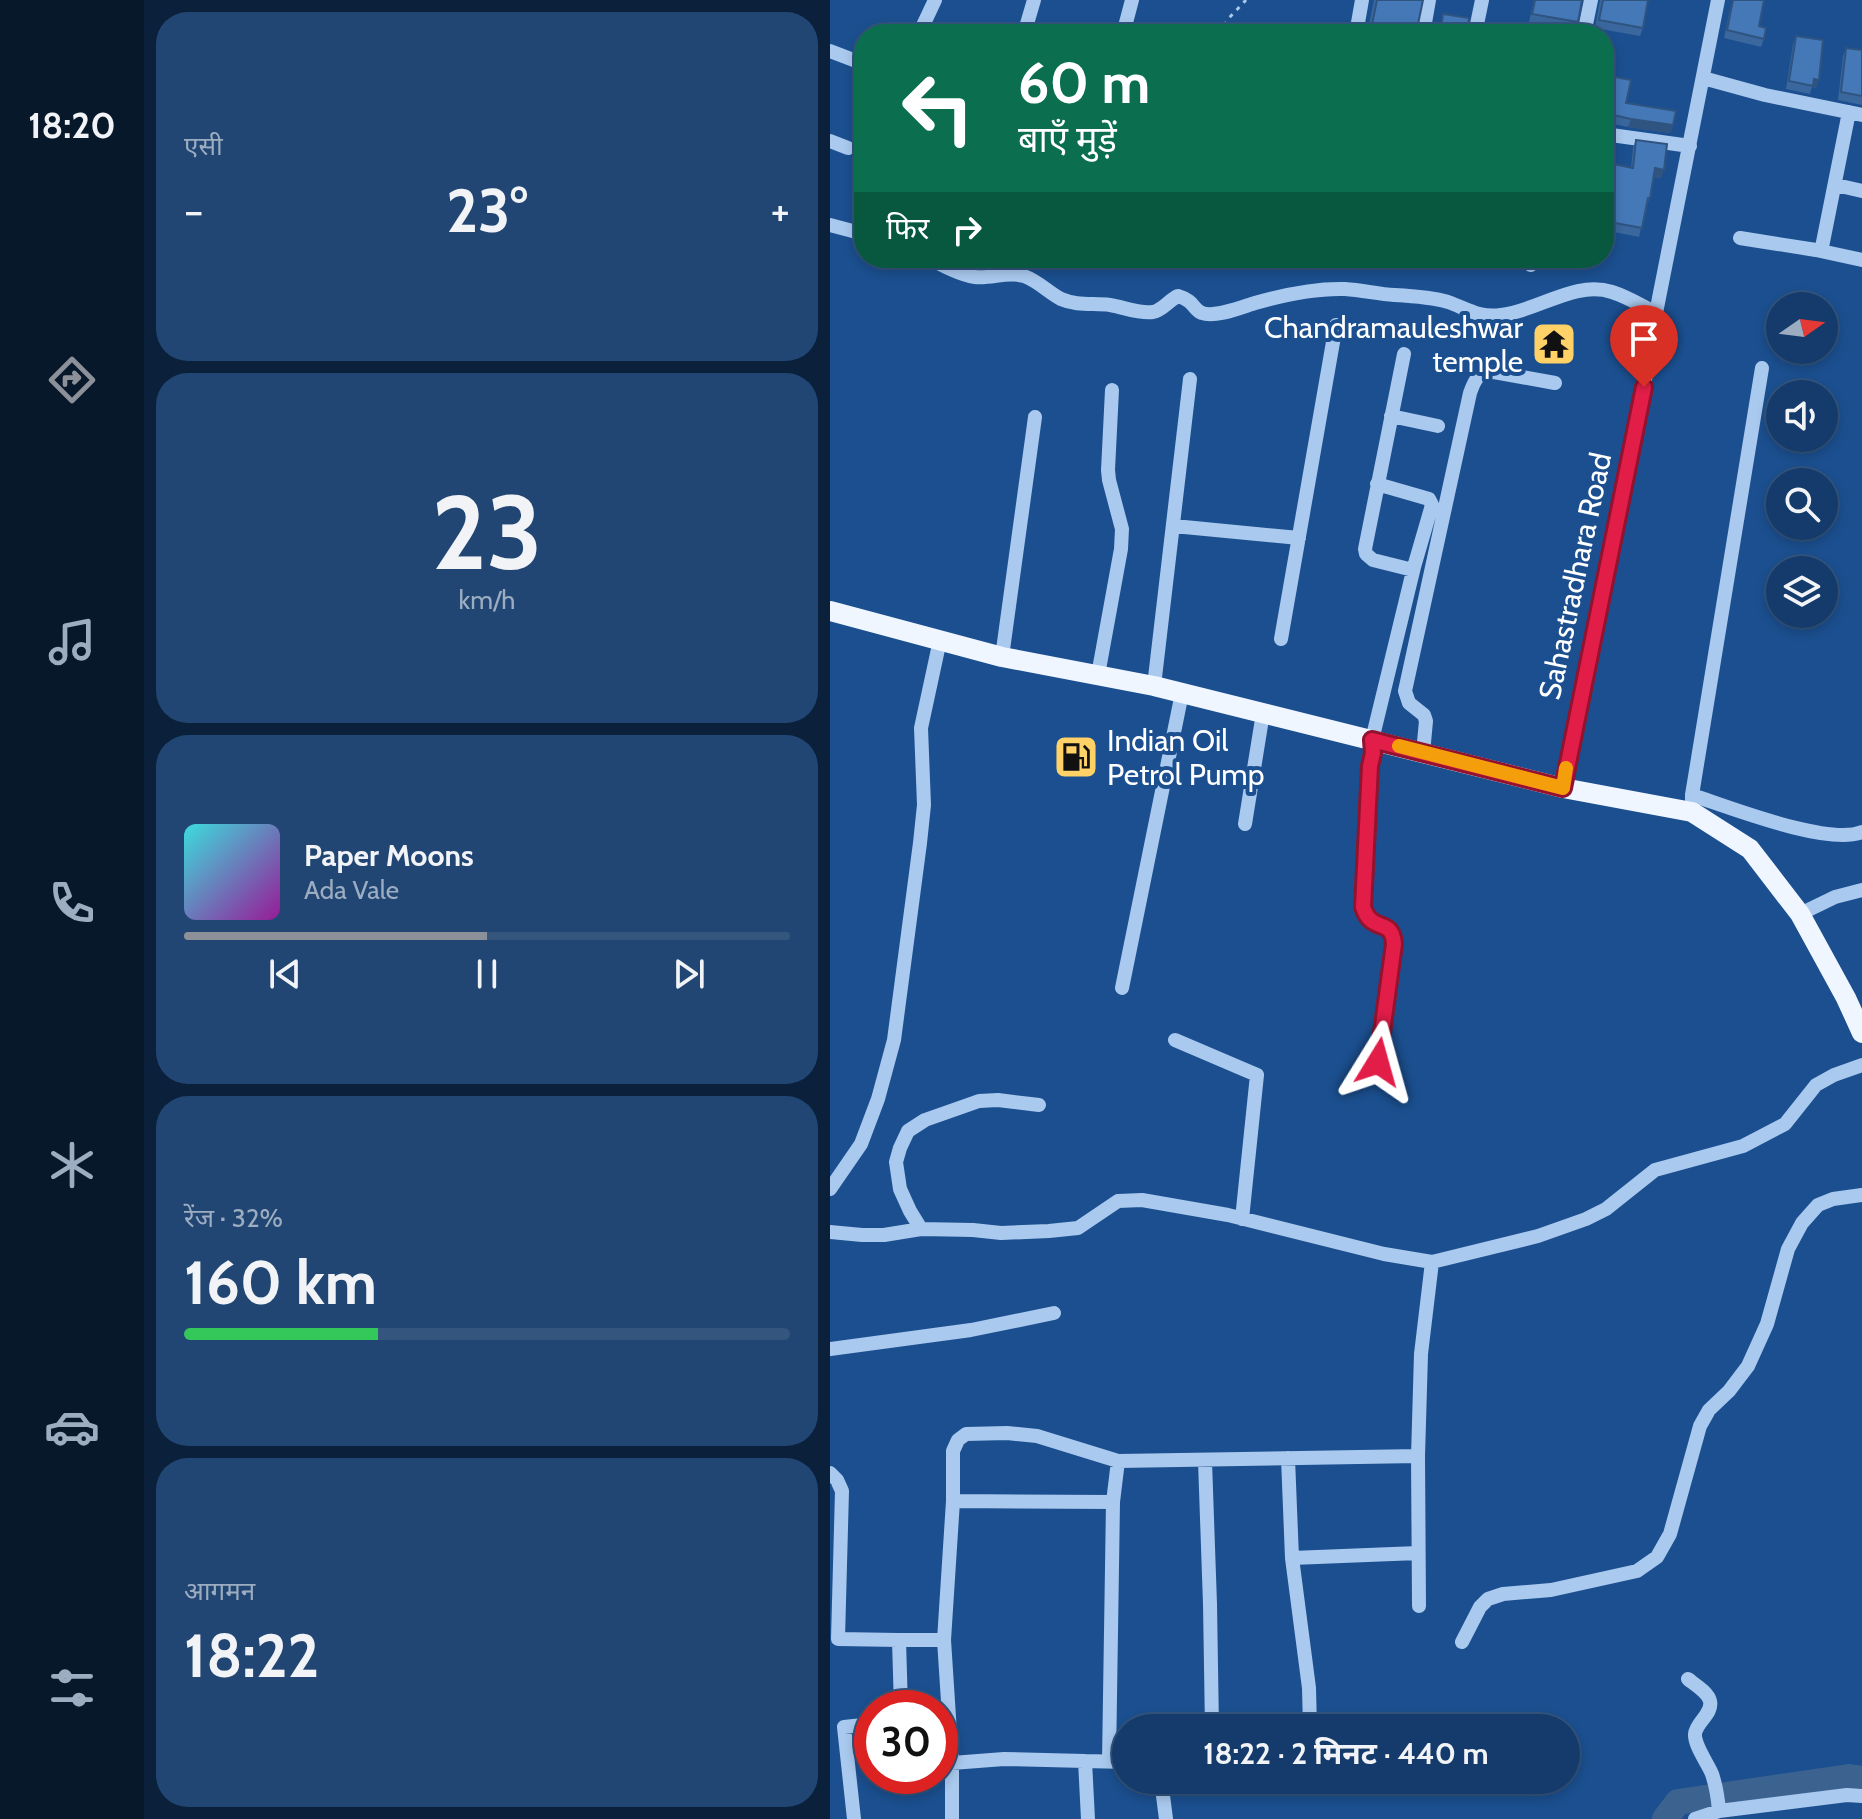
<!DOCTYPE html>
<html lang="hi">
<head>
<meta charset="utf-8">
<style>
  :root { --surface:#143b6b; --page:#214673; --text:#f1f3f6; --muted:#9dadc1; --line:#33557e; --accent:#8c9099 }
  body { margin:0; font-family:Cabin,"Noto Sans Devanagari",sans-serif; background:var(--page); color:var(--text); height:100vh; display:flex; flex-direction:column; font-size:30px; white-space:nowrap }
  * { box-sizing:border-box; margin:0 }
  p { font-size:26px; color:var(--muted) }
  .icon { flex:none; width:44px; height:44px; fill:none; stroke:currentColor; stroke-width:2; stroke-linecap:round; stroke-linejoin:round }
  .map { position:relative; flex:1; overflow:hidden }
  .sheet { display:flex; flex-direction:column; gap:12px; padding:12px; background:#0b203b; width:686px }
  .sheet>* { flex:none }
  .banner { position:absolute; left:24px; top:24px; width:760px; height:244px; border-radius:32px; box-shadow:0 4px 12px #0003,0 0 0 2px var(--line); background:#0b6e4f; color:#fff; overflow:hidden }
  .needle { width:52px; rotate:76deg }
  .controls { position:absolute; left:936px; top:292px; display:grid; gap:16px }
  .controls a { display:grid; place-items:center; width:72px; height:72px; border-radius:50%; background:var(--surface); box-shadow:0 4px 12px #0003,0 0 0 2px var(--line); font-size:40px }
  .speed { position:absolute; left:24px; top:1690px; display:flex; gap:16px; font-size:40px; font-weight:700; text-align:center }
  .speed>* { display:grid; place-content:center; width:104px; height:104px; border-radius:50%; background:var(--surface); box-shadow:0 4px 12px #0003,0 0 0 2px var(--line); line-height:1 }
  .speed .limit { border:12px solid #d22; background:#fff; color:#111 }
  .pin { position:absolute; display:grid; place-items:center; width:68px; height:68px; color:#fff; margin:-82px -34px; border-radius:50% 50% 50% 0; rotate:-45deg; box-shadow:0 0 8px #0007 }
  .pin .icon { rotate:45deg }
  .me { position:absolute; width:88px; margin:-44px; rotate:8deg; stroke-linejoin:round; filter:drop-shadow(0 0 6px #0008) }
  .turn { display:flex; align-items:center; gap:28px; height:168px; padding:0 32px; font-size:36px }
  .turn .icon { width:104px; height:104px; stroke-width:2.5 }
  .turn b { display:block; font-size:56px; line-height:68px }
  .then { display:flex; align-items:center; height:76px; padding:0 32px; background:#0003; gap:16px; font-size:30px }
  .big { font-size:60px; font-weight:700; line-height:1.1 }
  .sheet .tile { flex:1; display:flex; flex-direction:column; justify-content:center; gap:12px; min-width:0; padding:0 28px; border-radius:32px; background:var(--page) }
  .sheet .dial { align-items:center; gap:0 }
  .dial b { font-size:104px; line-height:1 }
  .song { display:flex; align-items:center; gap:24px }
  .cover { width:96px; height:96px; border-radius:12px; background:linear-gradient(135deg,hsl(180 70% 55%),hsl(300 70% 35%)) }
  .played { height:8px; border-radius:4px; background:linear-gradient(90deg,var(--accent) 50%,var(--line) 50%) }
  .keys { display:flex; justify-content:space-around; direction:ltr }
  .heat { display:flex; justify-content:space-between; align-items:center; font-size:44px; direction:ltr }
  .charge { height:12px; border-radius:6px; background:linear-gradient(90deg,#34c759 32%,var(--line) 0) }
  .trip { position:absolute; left:282px; top:1714px; width:468px; height:80px; border-radius:40px; background:var(--surface); box-shadow:0 4px 12px #0003,0 0 0 2px var(--line); font-weight:700; line-height:80px; text-align:center }
  main { display:flex; flex:1; min-height:0 }
  .tab-bar { display:flex; flex-direction:column; width:144px; justify-content:space-around; align-items:center; background:#08182b; color:var(--muted) }
  .tab-bar .icon { width:56px; height:56px }
  .tab-bar .on { color:var(--accent) }
  .tab-bar b { font-size:36px; color:var(--text) }
  .map>svg:first-child { display:block }
  .lines { fill:none; stroke-linecap:round; stroke-linejoin:round }
  .river { stroke:#3c6290; stroke-width:26 }
  .path { stroke:#a9c9ee; stroke-width:3; stroke-dasharray:4 6; stroke-linecap:butt }
  .minor { stroke:#a9c9ee; stroke-width:14 }
  .major { stroke:#f0f6ff; stroke-width:20 }
  .wall { fill:#3a679d }
  .shaded-wall { fill:#305480 }
  .building { fill:#4478b7; stroke:#305480; stroke-width:2 }
  .route-casing { stroke:#92132f; stroke-width:20 }
  .route { stroke:#e11d48; stroke-width:14 }
  .slow { stroke:#f59e0b; stroke-width:14 }
  .labels { text-anchor:middle; dominant-baseline:central; stroke-width:8; stroke-linejoin:round; paint-order:stroke }
  .poi-label { font-size:30px; fill:#fff; stroke:#1b4f8f; text-anchor:end }
  .street-label { font-size:30px; fill:#fff; stroke:#1b4f8f }
</style>
</head>
<body>
<main>
<nav class="tab-bar">
<b>18:20</b>
<svg class="icon on" aria-label="directions" viewBox="0 0 24 24"><path d="M12 3l9 9-9 9-9-9zM9 14v-3h6M13 9l2 2-2 2"/></svg>
<svg class="icon" aria-label="music" viewBox="0 0 24 24"><path d="M9 18V5l10-2v13"/><circle cx="6" cy="18" r="3"/><circle cx="16" cy="16" r="3"/></svg>
<svg class="icon" aria-label="phone" viewBox="0 0 24 24"><path d="M5 4h4l2 5-3 2q2 4 5 5l2-3 5 2v4C11 20 4 13 5 4z"/></svg>
<svg class="icon" aria-label="climate" viewBox="0 0 24 24"><path d="M12 3v18M4 7l16 10M4 17L20 7"/></svg>
<svg class="icon" aria-label="car" viewBox="0 0 24 24"><path d="M5 17H2v-5l4-1 3-4h7l3 4 3 1v5h-3M9 17h6M6 11h13"/><circle cx="7" cy="17" r="2"/><circle cx="17" cy="17" r="2"/></svg>
<svg class="icon" aria-label="filters" viewBox="0 0 24 24"><path d="M4 7h16M4 17h16"/><circle cx="9" cy="7" r="2"/><circle cx="15" cy="17" r="2"/></svg>
</nav>
<section class="sheet">
<div class="tile"><p>एसी</p>
<div class="heat"><a>−</a><b class="big">23°</b><a>+</a></div>
</div>
<div class="tile dial"><b>23</b><p>km/h</p></div>
<div class="tile">
<div class="song"><i class="cover"></i><div><b>Paper Moons</b><p>Ada Vale</p></div></div>
<div class="played"></div>
<div class="keys"><svg class="icon" aria-label="previous" viewBox="0 0 24 24"><path d="M18 5L8 12l10 7zM5 5v14"/></svg><svg class="icon" aria-label="pause" viewBox="0 0 24 24"><path d="M8 5v14M16 5v14"/></svg><svg class="icon" aria-label="next" viewBox="0 0 24 24"><path d="M6 5l10 7-10 7zM19 5v14"/></svg></div>
</div>
<div class="tile"><p>रेंज · 32%</p><b class="big">160 km</b><div class="charge"></div></div>
<div class="tile"><p>आगमन</p><b class="big">18:22</b></div>
</section>
<div class="map">
<svg width="1032" height="1819" viewBox="0 0 1032 1819">
  <rect width="100%" height="100%" fill="#1b4f8f"/>
  <g class="lines">
    <!-- river -->
    <path class="river" d="M 835,1819 L 848,1802 L 1019,1777 L 1032,1779"/>
    <!-- path -->
    <path class="path" d="M 389,34 L 398,19 L 416,0"/>
    <!-- minor -->
    <path class="minor" d="M 89,34 L 105,0
      M 194,34 L 204,0
      M 293,34 L 302,0
      M 526,34 L 532,0
      M 593,34 L 599,0
      M 645,34 L 652,0
      M 754,34 L 761,0
      M 0,51 L 34,64
      M 873,78 L 935,95 L 1032,115
      M 774,134 L 860,146
      M 0,141 L 18,148
      M 1006,185 L 1032,191
      M 0,225 L 34,234
      M 910,238 L 986,250 L 992,247 L 1019,112
      M 986,250 L 1032,260
      M 99,258 C 112,265 130,275 145,277 C 161,279 178,271 194,276 C 208,281 218,292 231,299 C 247,306 263,303 280,305 C 293,307 309,314 323,312 C 333,310 339,300 348,296 C 365,301 363,310 372,313 C 385,318 412,307 425,303 C 453,295 486,288 515,289 C 532,290 548,294 564,295 C 582,296 601,297 618,302 C 638,309 648,318 671,315 C 708,311 745,280 782,292 C 798,297 812,306 826,313
      M 701,265 L 703,258
      M 574,354 L 535,549 L 536,554 L 543,560 L 583,570
      M 561,416 L 608,426
      M 547,484 L 599,499 L 602,505 L 584,567 L 542,740 L 543,753 L 540,766 L 533,907 C 541,935 562,916 564,944 L 548,1062
      M 344,526 L 469,538
      M 451,639 L 506,325
      M 172,657 L 205,417
      M 268,675 L 291,549 L 292,529 L 279,480 L 278,470 L 282,390
      M 324,686 L 360,379
      M 593,753 L 596,721 L 594,715 L 579,703 L 575,691 L 640,393 C 645,379 648,372 664,372 L 725,383
      M 733,788 L 743,731 L 810,411 L 826,313 L 888,0
      M 862,795 C 899,807 998,846 1032,832
      M 862,812 L 862,795 L 932,368
      M 415,824 L 433,713
      M 970,914 L 1005,897 L 1032,890
      M 292,988 L 352,693
      M 345,1040 L 427,1075 L 412,1219
      M 0,1189 L 31,1144 L 48,1099 L 64,1040 L 90,843 L 94,805 L 91,728 L 110,640
      M 91,1229 L 80,1211 L 70,1189 L 66,1162 L 70,1148 L 78,1131 L 95,1120 L 149,1101 L 168,1100 L 209,1105
      M 0,1232 L 32,1235 L 54,1235 L 91,1229 L 143,1230 L 171,1233 L 219,1231 L 248,1228 L 288,1201 L 312,1200 L 398,1215 L 554,1254 L 602,1262 L 708,1236 L 756,1219 L 776,1209 L 825,1170 L 913,1146 L 955,1124 L 986,1085 L 1004,1075 L 1032,1065
      M 0,1349 L 141,1330 L 224,1313
      M 588,1456 L 589,1606
      M 458,1458 L 462,1558 L 479,1688 L 480,1728
      M 375,1461 L 380,1604 L 382,1728
      M 0,1473 L 7,1480 L 12,1491 L 8,1639 L 69,1640 L 71,1708
      M 123,1501 L 283,1502
      M 462,1558 L 588,1553
      M 69,1640 L 114,1640 L 122,1763 L 122,1819
      M 114,1640 L 123,1501 L 123,1451 L 128,1440 L 136,1434 L 177,1433 L 207,1436 L 288,1461 L 588,1456 L 591,1354 L 602,1262
      M 632,1642 L 650,1607 L 658,1599 L 673,1594 L 721,1590 L 807,1571 L 827,1557 L 840,1534 L 870,1426 L 879,1410 L 899,1391 L 918,1366 L 937,1324 L 958,1249 L 972,1223 L 988,1205 L 1003,1199 L 1032,1195
      M 858,1679 C 864,1684 878,1692 880,1701 C 883,1714 866,1722 865,1734 C 864,1745 878,1764 882,1774 C 886,1786 888,1798 889,1811
      M 279,1762 L 283,1502 L 288,1461
      M 122,1763 L 174,1759 L 255,1761
      M 331,1780 L 336,1819
      M 24,1819 L 14,1727 L 42,1724
      M 258,1819 L 255,1761 L 296,1762
      M 865,1819 L 889,1811 L 1017,1795 L 1032,1796"/>
    <!-- major -->
    <path class="major" d="M 0,611 L 172,657 L 324,686 L 733,788 L 862,812 L 920,849 L 970,914 L 1016,998 L 1032,1033"/>
  </g>
  <!-- wall -->
  <path class="wall" d="M 544,0 L 593,0 L 586,34 L 537,34 Z
    M 704,0 L 752,0 L 744,31 L 699,22 Z
    M 770,0 L 818,0 L 813,28 L 810,36 L 765,28 Z
    M 903,0 L 929,26 L 934,39 L 931,47 L 894,38 L 900,9 Z
    M 966,36 L 986,88 L 982,87 L 980,94 L 956,89 L 963,44 Z
    M 1016,48 L 1032,50 L 1032,105 L 1008,100 L 1013,56 Z
    M 774,75 L 796,103 L 843,125 L 840,133 L 798,127 L 774,122 Z
    M 806,140 L 831,178 L 823,177 L 820,198 L 816,206 L 809,237 L 774,230 L 774,165 L 801,168 L 803,148 Z
    M 647,258 L 690,258 L 687,269 L 646,262 Z"/>
  <!-- shaded-wall -->
  <path class="shaded-wall" d="M 984,79 L 989,80 L 986,88 L 982,87 Z
    M 801,119 L 843,125 L 840,133 L 798,127 Z
    M 825,168 L 834,170 L 831,178 L 822,177 Z"/>
  <!-- building -->
  <path class="building" d="M 547,0 L 593,0 L 586,34 L 540,34 Z
    M 705,0 L 752,0 L 748,22 L 702,14 Z
    M 773,0 L 818,0 L 813,28 L 769,20 Z
    M 903,0 L 934,0 L 929,26 L 936,28 L 934,39 L 897,30 Z
    M 613,14 L 639,18 L 638,28 L 642,34 L 610,34 Z
    M 966,36 L 993,40 L 989,80 L 984,79 L 983,86 L 959,81 Z
    M 1016,48 L 1032,50 L 1032,96 L 1011,92 Z
    M 774,75 L 801,80 L 796,103 L 846,111 L 843,125 L 801,119 L 774,113 Z
    M 806,140 L 837,144 L 834,170 L 825,168 L 820,198 L 818,198 L 812,228 L 774,221 L 778,195 L 774,194 L 774,165 L 782,167 L 783,164 L 803,168 Z"/>
  <g class="lines">
    <!-- route casing -->
    <g class="route-casing">
      <path id="route" d="M 548,1062 L 564,944 C 562,916 542,935 533,907 L 540,766 L 543,753 L 542,740 L 733,788 L 814,387"/>
    </g>
    <!-- route -->
    <use href="#route" class="route"/>
    <!-- slow -->
    <path class="slow" d="M 569,746 L 733,788 L 736,768"/>
  </g>
  <!-- icons -->
  <defs>
    <g id="temple-square" transform="scale(2.3)"><rect x="-9" y="-9" width="18" height="18" rx="4" fill="#ffd166" stroke="#1b4f8f"/><path d="M0-6L5-2H3V0L6.5 2.5H4V6H1.5V3h-3V6H-4V2.5H-6.5L-3 0V-2H-5Z" fill="#111"/></g>
    <g id="fuel-square" transform="scale(2.3)"><rect x="-9" y="-9" width="18" height="18" rx="4" fill="#ffd166" stroke="#1b4f8f"/><path d="M-5.5-6h7V0h2V4h1.3V-2.5L3-4.5l.8-.8L6-3V5H2.5V1h-1V6h-7ZM-4.2-4.7v3.2H.2V-4.7Z" fill="#111"/></g>
  </defs>
  <g fill-rule="evenodd">
    <use href="#temple-square" x="724" y="344"/>
    <use href="#fuel-square" x="246" y="757"/>
  </g>
  <g class="labels">
    <!-- poi labels -->
    <g class="poi-label">
      <text x="693" y="327">Chandramauleshwar<tspan x="693" dy="34">temple</tspan></text>
      <text x="277" y="740" text-anchor="start">Indian Oil<tspan x="277" dy="34">Petrol Pump</tspan></text>
    </g>
    <!-- street labels -->
    <g class="street-label">
      <text transform="translate(745 576) rotate(-78)">Sahastradhara Road</text>
    </g>
  </g>
</svg>
<div class="controls">
<a><svg class="needle" viewBox="-14 -14 28 28"><path d="M0-13l5 13h-10z" fill="#e53935"/><path d="M0 13l5-13h-10z" fill="#9dadc1"/></svg></a>
<a><svg class="icon" aria-label="sound" viewBox="0 0 24 24"><path d="M4 9h4l5-4v14l-5-4H4zM17 9q2 3 0 6"/></svg></a>
<a><svg class="icon" aria-label="search" viewBox="0 0 24 24"><circle cx="10" cy="10" r="6"/><path d="M15 15l6 6"/></svg></a>
<a><svg class="icon" aria-label="layers" viewBox="0 0 24 24"><path d="M12 4l9 5-9 5-9-5zM3 14l9 5 9-5"/></svg></a>
</div>
<div class="speed"><div class="limit">30</div></div>
<div class="pin" style="left:814px;top:387px;background:#d93025"><svg class="icon" aria-label="arrive" viewBox="0 0 24 24"><path d="M6 21V4h12l-3 4 3 4H6"/></svg></div>
<svg class="me" style="left:548px;top:1062px" viewBox="-20 -20 40 40"><path d="M0-17L14 15 0 8-14 15z" fill="#e11d48" stroke="#fff" stroke-width="4"/></svg>
<div class="trip">18:22 · 2 मिनट · 440 m</div>
<div class="banner">
<div class="turn"><svg class="icon" aria-label="left" viewBox="0 0 24 24"><path d="M17 20v-9H6M10 6l-5 5 5 5"/></svg><div><b>60 m</b>बाएँ मुड़ें</div></div>
<div class="then">फिर<svg class="icon" aria-label="right" viewBox="0 0 24 24"><path d="M7 20v-9h11M14 6l5 5-5 5"/></svg></div>
</div>
</div>
</main>
</body>
</html>
